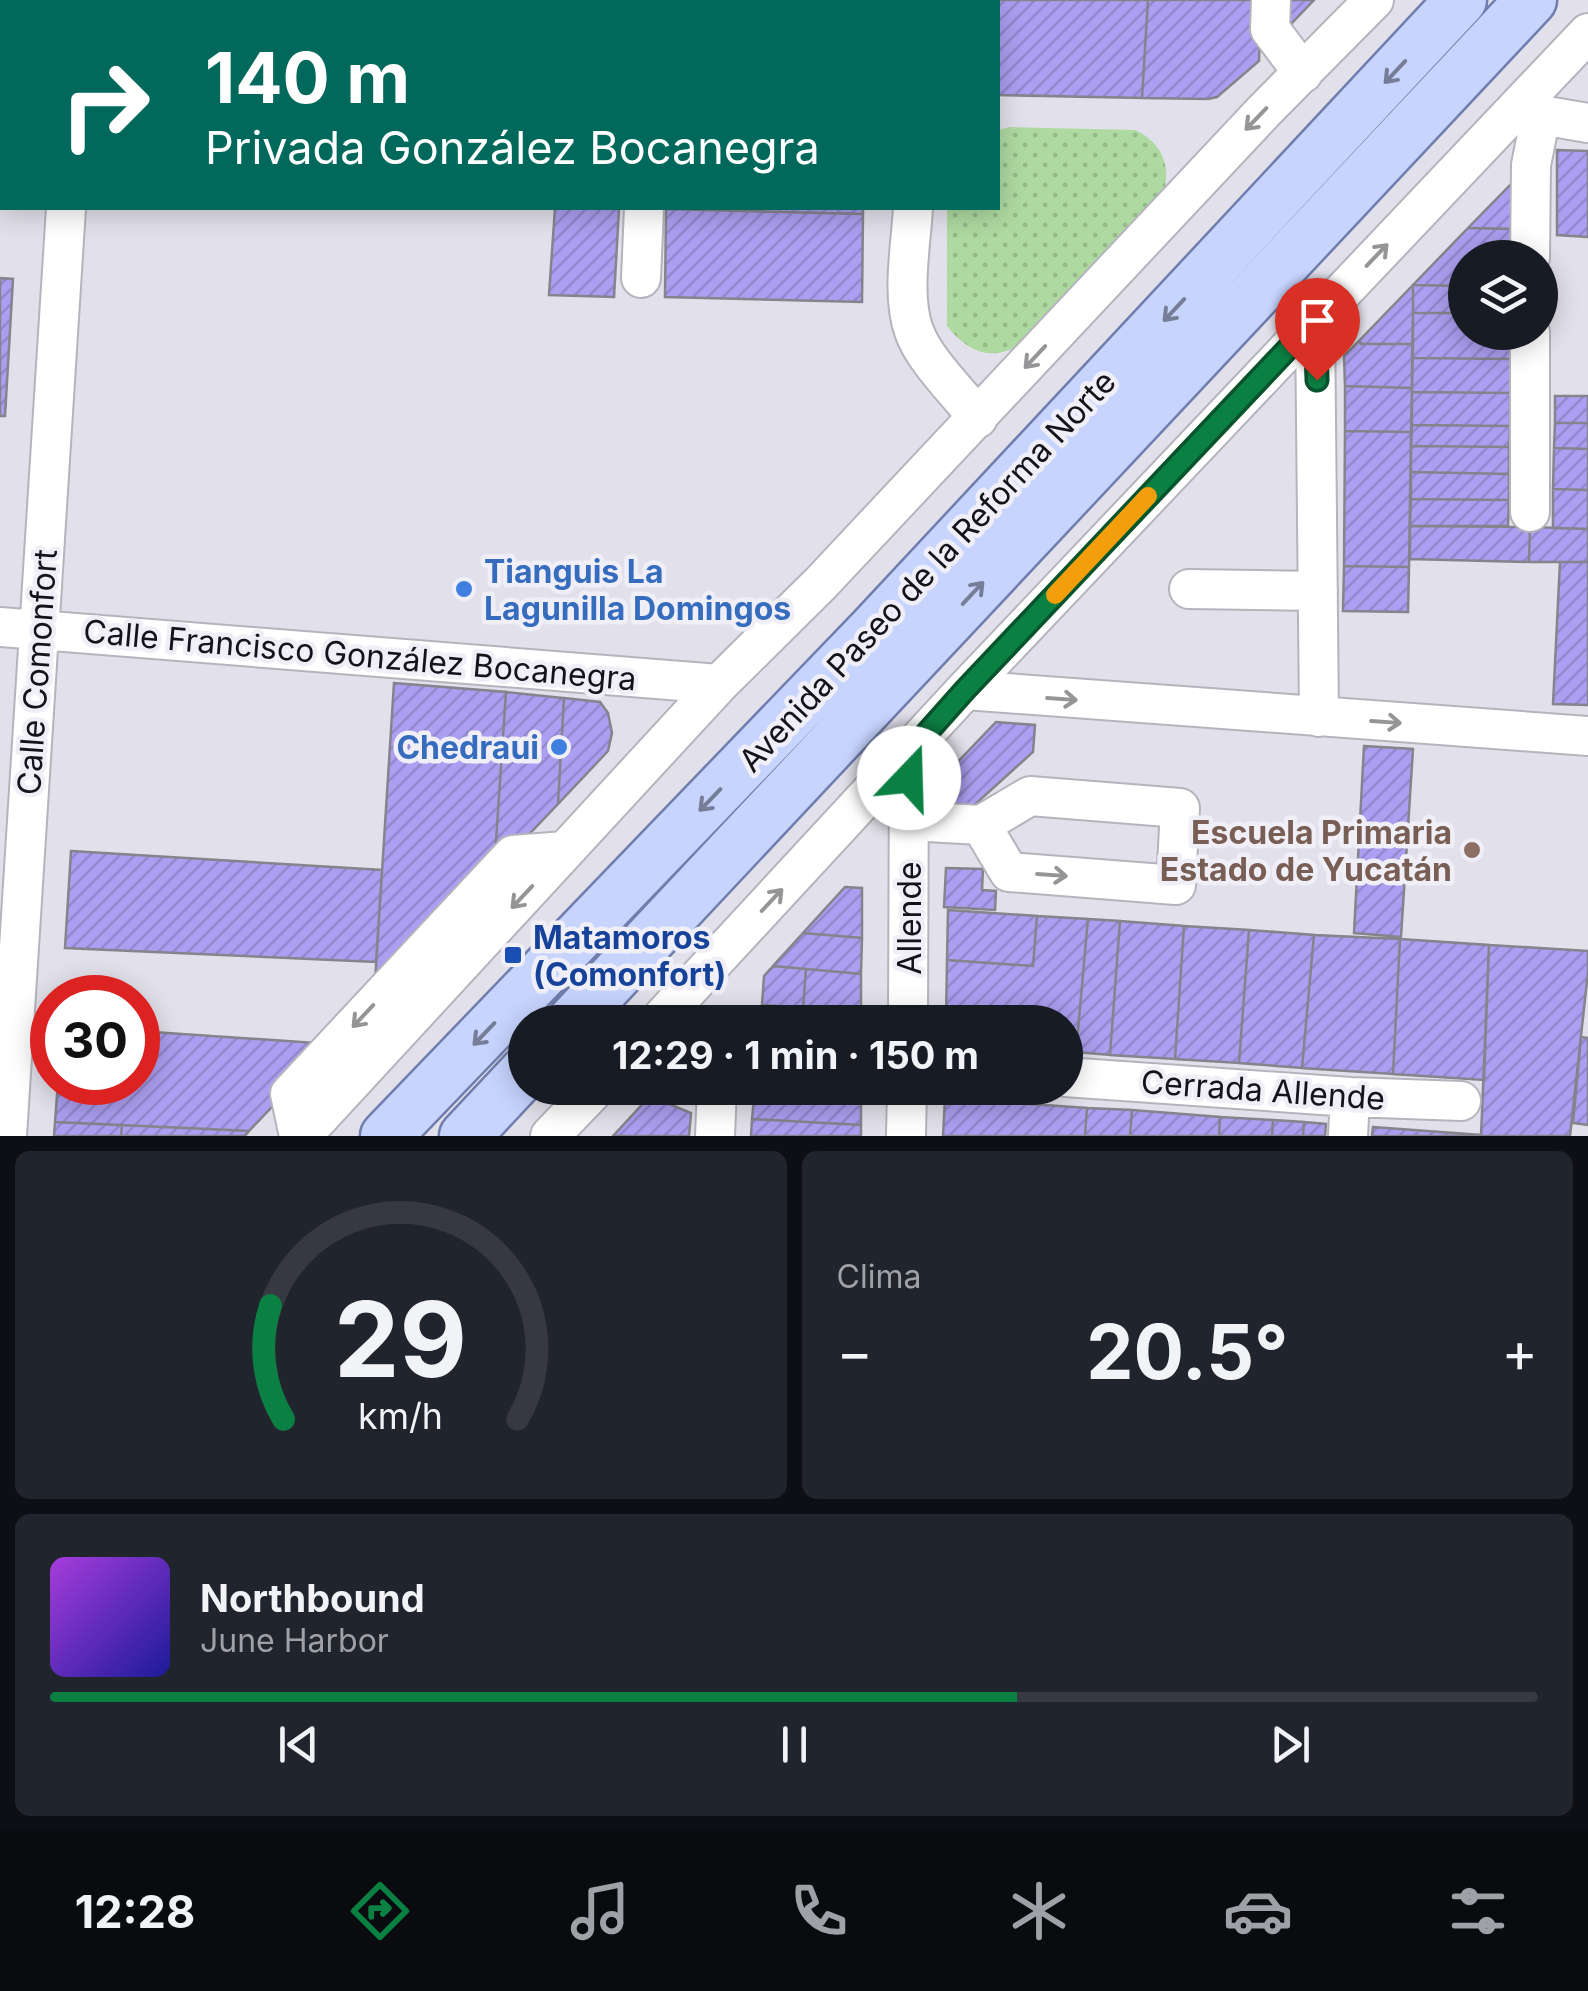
<!DOCTYPE html>
<html lang="es">
<head>
<meta charset="utf-8">
<style>
  :root { --surface:#171b24; --page:#20242c; --text:#f1f3f6; --muted:#9ea1a6; --line:#363941; --accent:#0b8043 }
  body { margin:0; font-family:Inter,sans-serif; background:var(--page); color:var(--text); height:100vh; display:flex; flex-direction:column; font-size:38px; white-space:nowrap }
  * { box-sizing:border-box; margin:0 }
  p { font-size:32px; color:var(--muted) }
  .icon { flex:none; width:55px; height:55px; fill:none; stroke:currentColor; stroke-width:2; stroke-linecap:round; stroke-linejoin:round }
  .map { position:relative; height:1136px; overflow:hidden }
  .panel { display:flex; flex-direction:column; gap:15px; padding:15px; background:#0d0f14; flex:1 }
  .panel>* { flex:none }
  .hud { position:absolute; left:0px; top:0px; width:1000px; height:210px; box-shadow:0 5px 25px #0003; background:#00695c; color:#fff; overflow:hidden }
  .fabs { position:absolute; left:1448px; top:240px; display:grid; gap:20px }
  .fabs a { display:grid; place-items:center; width:110px; height:110px; border-radius:50%; background:var(--surface); box-shadow:0 5px 25px #0003; font-size:50px }
  .speed { position:absolute; left:30px; top:975px; display:flex; gap:20px; font-size:50px; font-weight:700; text-align:center }
  .speed>* { display:grid; place-content:center; width:130px; height:130px; border-radius:50%; background:var(--surface); box-shadow:0 5px 25px #0003; line-height:1 }
  .speed .limit { border:15px solid #d22; background:#fff; color:#111 }
  .pin { position:absolute; display:grid; place-items:center; width:85px; height:85px; color:#fff; margin:-102px -42px; border-radius:50% 50% 50% 0; rotate:-45deg; box-shadow:0 0 10px #0007 }
  .pin .icon { rotate:45deg }
  .me { position:absolute; width:110px; margin:-55px; rotate:21deg; stroke-linejoin:round; filter:drop-shadow(0 0 8px #0008) }
  .turn { display:flex; align-items:center; gap:35px; height:210px; padding:0 40px; font-size:45px }
  .turn .icon { width:130px; height:130px; stroke-width:2.5 }
  .turn b { display:block; font-size:70px; line-height:85px }
  .big { font-size:75px; font-weight:700; line-height:1.1 }
  .panel .widget { flex:1; display:flex; flex-direction:column; justify-content:center; gap:15px; min-width:0; padding:0 35px; border-radius:15px; background:var(--page) }
  .panel .dial { align-items:center; gap:0 }
  .dial svg { height:260px; overflow:visible; fill:none; stroke:var(--line); stroke-width:7; stroke-linecap:round; text-anchor:middle }
  .dial text { fill:var(--text); stroke:none }
  .song { display:flex; align-items:center; gap:30px }
  .cover { width:120px; height:120px; border-radius:15px; background:linear-gradient(135deg,hsl(280 70% 55%),hsl(240 70% 35%)) }
  .played { height:10px; border-radius:5px; background:linear-gradient(90deg,var(--accent) 65%,var(--line) 65%) }
  .keys { display:flex; justify-content:space-around; direction:ltr }
  .heat { display:flex; justify-content:space-between; align-items:center; font-size:55px; direction:ltr }
  .panel .tiles { flex:1; display:grid; gap:15px; grid-template-columns:1fr 1fr }
  .widget:last-child { grid-column:span 2 }
  .trip { position:absolute; left:508px; top:1005px; width:575px; height:100px; border-radius:50px; background:var(--surface); box-shadow:0 5px 25px #0003; font-weight:700; line-height:100px; text-align:center }
  .dock { display:flex; height:160px; justify-content:space-around; align-items:center; background:#090b0e; color:var(--muted) }
  .dock .icon { width:70px; height:70px }
  .dock .on { color:var(--accent) }
  .dock b { font-size:45px; color:var(--text) }
  .map>svg:first-child { display:block }
  .park { fill:url(#park-dots) }
  .building { fill:url(#building-hatch); stroke:#84848c; stroke-width:2.5 }
  .lines { fill:none; stroke-linecap:round; stroke-linejoin:round }
  .minor-casing { stroke:#b5b4bd; stroke-width:42 }
  .major-casing { stroke:#707ead; stroke-width:55 }
  .minor { stroke:#fff; stroke-width:38 }
  .major { stroke:#c7d4fe; stroke-width:50 }
  .oneway { stroke:#767d96 }
  .oneway2 { stroke:#959597 }
  .route-casing { stroke:#07532c; stroke-width:25 }
  .route { stroke:#0b8043; stroke-width:18 }
  .slow { stroke:#f59e0b; stroke-width:18 }
  .shop-dot { fill:#3f7fe0; stroke:#f0eff8; stroke-width:4 }
  .education-dot { fill:#8d6e63; stroke:#f0eff8; stroke-width:4 }
  .transit-dot { fill:#1a4fb4; stroke:#f0eff8; stroke-width:4 }
  .labels { text-anchor:middle; dominant-baseline:central; stroke-width:9; stroke-linejoin:round; paint-order:stroke }
  .shop-label { font-size:32px; font-weight:bold; fill:#366cbe; stroke:#f0eff8; text-anchor:start }
  .street-label { font-size:32px; fill:#141317; stroke:#f0eff8 }
  .education-label { font-size:32px; font-weight:bold; fill:#785e54; stroke:#f0eff8; text-anchor:end }
  .transit-label { font-size:32px; font-weight:bold; fill:#164399; stroke:#f0eff8; text-anchor:start }
</style>
</head>
<body>
<div class="map">
<svg width="1588" height="1136" viewBox="0 0 1588 1136">
  <defs>
    <pattern id="park-dots" width="8" height="8" patternUnits="userSpaceOnUse" patternTransform="scale(2.5)"><rect width="8" height="8" fill="#aed9a0"/><path d="M2 2h.1M6 6h.1" fill="none" stroke="#95b989" stroke-width="1.8" stroke-linecap="round"/></pattern>
    <pattern id="building-hatch" width="6" height="6" patternUnits="userSpaceOnUse" patternTransform="scale(2.5)"><rect width="6" height="6" fill="#ac9ef0"/><path d="M-1 1l2-2M0 6l6-6M5 7l2-2" fill="none" stroke="#9387cd"/></pattern>
  </defs>
  <rect width="100%" height="100%" fill="#e2e1eb"/>
  <!-- park -->
  <path class="park" d="M 1010,127 L 1135,130 C 1162,142 1173,168 1162,196 L 1026,340 C 996,363 970,355 947,326 L 947,208 L 998,208 L 998,130 Z"/>
  <!-- building -->
  <path class="building" d="M 652,0 L 762,0 L 761,2 L 652,2 Z
    M 762,0 L 878,0 L 878,2 L 761,2 Z
    M 968,0 L 1148,0 L 1142,98 L 998,95 L 998,2 L 967,2 Z
    M 1148,0 L 1261,0 L 1259,61 L 1217,97 L 1208,99 L 1142,98 Z
    M 1281,0 L 1314,0 L 1291,24 L 1280,13 Z
    M 1557,150 L 1588,151 L 1588,237 L 1557,235 Z
    M 1513,182 L 1513,229 L 1468,228 Z
    M 555,208 L 619,209 L 614,297 L 549,295 Z
    M 666,208 L 863,208 L 863,214 L 666,209 Z
    M 666,209 L 863,214 L 862,302 L 665,297 Z
    M 1468,228 L 1513,229 L 1513,258 L 1465,258 L 1465,286 L 1413,285 Z
    M 0,278 L 13,279 L 5,416 L 0,416 Z
    M 1413,285 L 1465,286 L 1465,313 L 1413,313 Z
    M 1413,285 L 1413,344 L 1361,344 L 1359,341 Z
    M 1413,313 L 1465,313 L 1465,332 L 1511,332 L 1511,359 L 1412,358 Z
    M 1359,341 L 1361,344 L 1413,344 L 1412,388 L 1345,386 L 1344,356 Z
    M 1412,358 L 1511,359 L 1510,393 L 1412,392 Z
    M 1345,386 L 1412,388 L 1411,432 L 1345,431 Z
    M 1412,392 L 1510,393 L 1510,426 L 1412,425 Z
    M 1555,396 L 1588,396 L 1588,423 L 1555,423 Z
    M 1555,423 L 1588,423 L 1588,449 L 1554,448 Z
    M 1412,425 L 1510,426 L 1509,447 L 1411,446 Z
    M 1345,431 L 1411,432 L 1409,567 L 1344,566 Z
    M 1411,446 L 1509,447 L 1509,474 L 1411,472 Z
    M 1554,448 L 1588,449 L 1588,490 L 1553,489 Z
    M 1411,472 L 1509,474 L 1509,500 L 1411,499 Z
    M 1553,489 L 1588,490 L 1588,529 L 1553,528 Z
    M 1411,499 L 1509,500 L 1508,526 L 1410,526 Z
    M 1410,526 L 1530,527 L 1529,562 L 1410,559 Z
    M 1530,527 L 1588,529 L 1588,562 L 1529,562 Z
    M 1560,562 L 1588,562 L 1588,705 L 1553,704 Z
    M 1344,566 L 1409,567 L 1408,612 L 1343,611 Z
    M 394,683 L 506,692 L 494,871 L 374,998 Z
    M 506,692 L 564,698 L 558,804 L 494,871 Z
    M 564,698 L 600,702 L 608,713 L 612,733 L 608,751 L 558,804 Z
    M 996,722 L 1035,725 L 1033,752 L 971,808 L 947,809 L 948,772 Z
    M 1364,746 L 1413,749 L 1401,937 L 1354,933 Z
    M 71,851 L 382,870 L 376,962 L 65,948 Z
    M 946,868 L 983,869 L 982,890 L 996,891 L 995,910 L 944,907 Z
    M 845,887 L 862,888 L 862,938 L 803,933 Z
    M 948,910 L 1037,916 L 1033,966 L 947,960 Z
    M 1037,916 L 1088,919 L 1076,1052 L 1065,1051 L 1065,1022 L 946,1022 L 947,960 L 1033,966 Z
    M 1088,919 L 1120,921 L 1110,1055 L 1076,1052 Z
    M 1120,921 L 1184,926 L 1175,1059 L 1110,1055 Z
    M 1184,926 L 1249,930 L 1239,1063 L 1175,1059 Z
    M 1249,930 L 1314,935 L 1302,1068 L 1239,1063 Z
    M 803,933 L 862,938 L 861,974 L 773,966 Z
    M 1314,935 L 1400,939 L 1393,1074 L 1302,1068 Z
    M 1400,939 L 1489,945 L 1484,1080 L 1393,1074 Z
    M 1489,945 L 1588,951 L 1588,972 L 1570,1136 L 1481,1136 Z
    M 773,966 L 806,969 L 803,1008 L 762,1005 L 764,976 Z
    M 806,969 L 861,974 L 861,1013 L 803,1008 Z
    M 762,1005 L 796,1007 L 795,1022 L 761,1022 Z
    M 796,1007 L 861,1013 L 861,1022 L 795,1022 Z
    M 138,1031 L 332,1044 L 249,1131 L 55,1122 L 58,1082 L 138,1082 Z
    M 1581,1037 L 1588,1038 L 1588,1125 L 1573,1123 Z
    M 755,1088 L 861,1088 L 861,1125 L 752,1119 Z
    M 650,1096 L 691,1113 L 689,1136 L 613,1136 Z
    M 945,1098 L 1087,1108 L 1085,1136 L 943,1136 Z
    M 1087,1108 L 1132,1110 L 1130,1136 L 1085,1136 Z
    M 1132,1110 L 1220,1117 L 1219,1136 L 1130,1136 Z
    M 1220,1117 L 1273,1120 L 1272,1136 L 1219,1136 Z
    M 752,1119 L 861,1125 L 861,1136 L 751,1136 Z
    M 1273,1120 L 1304,1122 L 1303,1136 L 1272,1136 Z
    M 55,1122 L 122,1125 L 121,1136 L 54,1136 Z
    M 1304,1122 L 1326,1124 L 1325,1136 L 1303,1136 Z
    M 122,1125 L 249,1131 L 245,1136 L 121,1136 Z
    M 1373,1127 L 1481,1135 L 1481,1136 L 1372,1136 Z"/>
  <g class="lines">
    <!-- minor casing -->
    <g class="minor-casing">
      <path id="minor" d="M 1271,0 L 1270,29 L 1303,73
        M 78,2 L 78,0
        M 919,2 L 919,0
        M 0,73 L 2,73
        M 1528,97 L 1541,115 L 1588,123
        M 913,208 C 911,245 901,295 914,331 C 924,360 959,393 978,418
        M 1530,258 L 1531,165 L 1541,115
        M 641,278 L 644,208
        M 1315,320 L 1319,717
        M 1530,512 L 1530,332
        M 1189,589 L 1318,591
        M 0,627 L 719,684
        M 965,690 L 1588,736
        M 909,821 L 981,825 L 1030,796 L 1180,808 L 1176,885 L 1009,872 L 981,825
        M 658,1022 L 965,690 L 1588,33
        M 908,1022 L 909,754
        M 1065,1077 L 1350,1097 L 1461,1101
        M 7,1136 L 66,208
        M 299,1136 L 290,1094 L 513,855 L 565,851
        M 302,1136 L 719,684 L 821,583 L 1264,111 L 1374,0
        M 550,1136 L 596,1088
        M 715,1136 L 717,1088
        M 906,1136 L 907,1088
        M 1348,1136 L 1350,1097"/>
    </g>
    <!-- major casing -->
    <g class="major-casing">
      <path id="major" d="M 572,1022 L 1531,0
        M 386,1136 L 873,630 L 1461,0
        M 465,1136 L 525,1072"/>
    </g>
    <!-- minor -->
    <use href="#minor" class="minor"/>
    <!-- major -->
    <use href="#major" class="major"/>
  </g>
  <!-- one-way arrows -->
  <defs><path id="oneway-shaft" d="M-6 0H5M1.5-3L5.5 0L1.5 3" fill="none" stroke-width="1.6" stroke-linecap="round" stroke-linejoin="round" transform="scale(2.5)"/></defs>
  <g class="oneway">
    <use href="#oneway-shaft" transform="translate(1395 72) rotate(133)"/>
    <use href="#oneway-shaft" transform="translate(1174 310) rotate(133)"/>
    <use href="#oneway-shaft" transform="translate(973 593) rotate(-47)"/>
    <use href="#oneway-shaft" transform="translate(710 800) rotate(134)"/>
    <use href="#oneway-shaft" transform="translate(484 1034) rotate(134)"/>
  </g>
  <g class="oneway2">
    <use href="#oneway-shaft" transform="translate(1256 119) rotate(134)"/>
    <use href="#oneway-shaft" transform="translate(1377 255) rotate(-46)"/>
    <use href="#oneway-shaft" transform="translate(1035 357) rotate(133)"/>
    <use href="#oneway-shaft" transform="translate(1062 699) rotate(4)"/>
    <use href="#oneway-shaft" transform="translate(1386 722) rotate(4)"/>
    <use href="#oneway-shaft" transform="translate(1052 875) rotate(4)"/>
    <use href="#oneway-shaft" transform="translate(522 897) rotate(133)"/>
    <use href="#oneway-shaft" transform="translate(772 900) rotate(-47)"/>
    <use href="#oneway-shaft" transform="translate(363 1016) rotate(133)"/>
  </g>
  <g class="lines">
    <!-- route casing -->
    <g class="route-casing">
      <path id="route" d="M 909,778 L 908,754 L 965,690 L 1315,320 L 1317,380"/>
    </g>
    <!-- route -->
    <use href="#route" class="route"/>
    <!-- slow -->
    <path class="slow" d="M 1055,595 L 1148,496"/>
  </g>
  <!-- markers -->
  <g class="shop-dot">
    <circle cx="464" cy="589" r="10"/>
    <circle cx="559" cy="747" r="10"/>
  </g>
  <circle class="education-dot" cx="1472" cy="850" r="10"/>
  <rect class="transit-dot" x="503" y="945" width="20" height="20" rx="5"/>
  <g class="labels">
    <!-- shop labels -->
    <g class="shop-label">
      <text x="484" y="571">Tianguis La<tspan x="484" dy="37">Lagunilla Domingos</tspan></text>
      <text x="539" y="747" text-anchor="end">Chedraui</text>
    </g>
    <!-- street labels -->
    <g class="street-label">
      <text transform="translate(927 571) rotate(-47)">Avenida Paseo de la Reforma Norte</text>
      <text transform="translate(360 655) rotate(5)">Calle Francisco González Bocanegra</text>
      <text transform="translate(37 672) rotate(-86)">Calle Comonfort</text>
      <text transform="translate(909 918) rotate(-90)">Allende</text>
      <text transform="translate(1263 1090) rotate(4)">Cerrada Allende</text>
    </g>
    <!-- education labels -->
    <g class="education-label">
      <text x="1452" y="832">Escuela Primaria<tspan x="1452" dy="37">Estado de Yucatán</tspan></text>
    </g>
    <!-- transit labels -->
    <g class="transit-label">
      <text x="533" y="937">Matamoros<tspan x="533" dy="37">(Comonfort)</tspan></text>
    </g>
  </g>
</svg>
<div class="fabs">
<a><svg class="icon" aria-label="layers" viewBox="0 0 24 24"><path d="M12 4l9 5-9 5-9-5zM3 14l9 5 9-5"/></svg></a>
</div>
<div class="speed"><div class="limit">30</div></div>
<div class="pin" style="left:1317px;top:380px;background:#d93025"><svg class="icon" aria-label="arrive" viewBox="0 0 24 24"><path d="M6 21V4h12l-3 4 3 4H6"/></svg></div>
<svg class="me" style="left:909px;top:778px" viewBox="-20 -20 40 40"><circle r="19" fill="#fff"/><path d="M0-13L10 11 0 6-10 11z" fill="#0b8043"/></svg>
<div class="trip">12:29 · 1 min · 150 m</div>
<div class="hud">
<div class="turn"><svg class="icon" aria-label="right" viewBox="0 0 24 24"><path d="M7 20v-9h11M14 6l5 5-5 5"/></svg><div><b>140 m</b>Privada González Bocanegra</div></div>
</div>
</div>
<section class="panel">
<div class="tiles">
<div class="widget dial"><svg viewBox="0 0 100 80">
<path d="M14 69A42 42 0 1 1 86 69"/>
<path d="M14 69A42 42 0 0 1 10 34" stroke="#0b8043"/>
<text x="50" y="56" font-size="32" font-weight="700">29</text>
<text x="50" y="72" font-size="11">km/h</text>
</svg></div>
<div class="widget"><p>Clima</p>
<div class="heat"><a>−</a><b class="big">20.5°</b><a>+</a></div>
</div>
<div class="widget">
<div class="song"><i class="cover"></i><div><b>Northbound</b><p>June Harbor</p></div></div>
<div class="played"></div>
<div class="keys"><svg class="icon" aria-label="previous" viewBox="0 0 24 24"><path d="M18 5L8 12l10 7zM5 5v14"/></svg><svg class="icon" aria-label="pause" viewBox="0 0 24 24"><path d="M8 5v14M16 5v14"/></svg><svg class="icon" aria-label="next" viewBox="0 0 24 24"><path d="M6 5l10 7-10 7zM19 5v14"/></svg></div>
</div>
</div>
</section>
<nav class="dock">
<b>12:28</b>
<svg class="icon on" aria-label="directions" viewBox="0 0 24 24"><path d="M12 3l9 9-9 9-9-9zM9 14v-3h6M13 9l2 2-2 2"/></svg>
<svg class="icon" aria-label="music" viewBox="0 0 24 24"><path d="M9 18V5l10-2v13"/><circle cx="6" cy="18" r="3"/><circle cx="16" cy="16" r="3"/></svg>
<svg class="icon" aria-label="phone" viewBox="0 0 24 24"><path d="M5 4h4l2 5-3 2q2 4 5 5l2-3 5 2v4C11 20 4 13 5 4z"/></svg>
<svg class="icon" aria-label="climate" viewBox="0 0 24 24"><path d="M12 3v18M4 7l16 10M4 17L20 7"/></svg>
<svg class="icon" aria-label="car" viewBox="0 0 24 24"><path d="M5 17H2v-5l4-1 3-4h7l3 4 3 1v5h-3M9 17h6M6 11h13"/><circle cx="7" cy="17" r="2"/><circle cx="17" cy="17" r="2"/></svg>
<svg class="icon" aria-label="filters" viewBox="0 0 24 24"><path d="M4 7h16M4 17h16"/><circle cx="9" cy="7" r="2"/><circle cx="15" cy="17" r="2"/></svg>
</nav>
</body>
</html>
